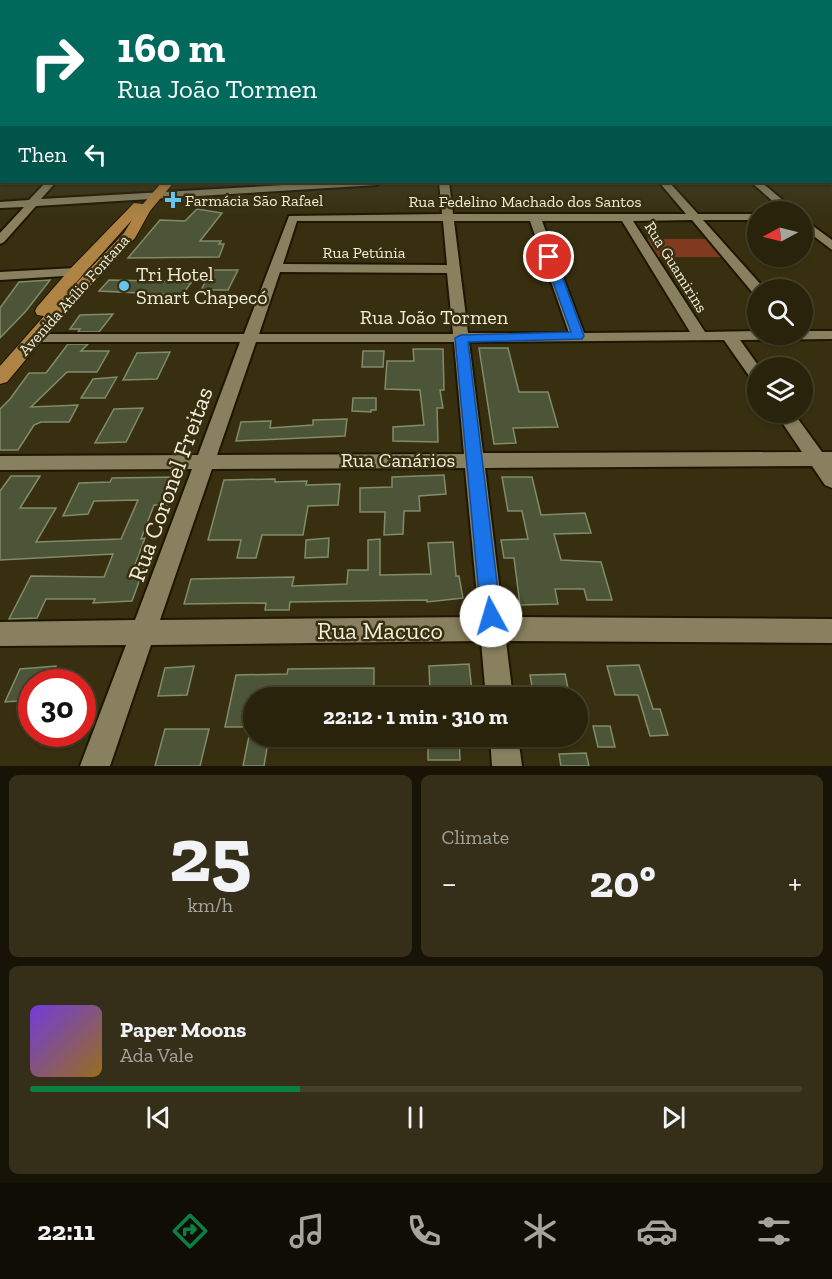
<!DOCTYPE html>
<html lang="en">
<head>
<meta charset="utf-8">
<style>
  :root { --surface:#29230b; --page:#352f19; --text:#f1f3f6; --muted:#a5a49d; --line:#45402c; --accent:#0b8043 }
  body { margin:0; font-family:"Zilla Slab",serif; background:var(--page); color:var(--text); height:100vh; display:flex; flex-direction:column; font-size:22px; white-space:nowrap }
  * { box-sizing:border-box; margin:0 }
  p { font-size:20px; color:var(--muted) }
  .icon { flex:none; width:33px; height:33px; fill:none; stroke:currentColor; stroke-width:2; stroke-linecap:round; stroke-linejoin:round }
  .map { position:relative; height:766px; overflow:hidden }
  .sheet { display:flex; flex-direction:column; gap:9px; padding:9px; background:#171306; flex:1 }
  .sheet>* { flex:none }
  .banner { position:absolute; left:0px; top:0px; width:832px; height:183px; box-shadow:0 2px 4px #0004,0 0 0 2px var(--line); background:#00695c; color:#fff; overflow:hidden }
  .needle { width:39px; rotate:263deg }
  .tools { position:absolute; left:747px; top:201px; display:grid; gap:12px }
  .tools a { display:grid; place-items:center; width:66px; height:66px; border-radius:50%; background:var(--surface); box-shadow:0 2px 4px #0004,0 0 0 2px var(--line); font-size:30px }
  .speed { position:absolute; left:18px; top:669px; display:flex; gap:12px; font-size:30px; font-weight:700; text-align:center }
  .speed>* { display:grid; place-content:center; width:78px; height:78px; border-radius:50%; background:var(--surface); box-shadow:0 2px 4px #0004,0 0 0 2px var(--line); line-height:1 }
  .speed .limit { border:9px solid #d22; background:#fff; color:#111 }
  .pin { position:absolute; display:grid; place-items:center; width:51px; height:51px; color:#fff; margin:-26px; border:3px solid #fff; border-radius:50%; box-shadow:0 2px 6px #0007 }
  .me { position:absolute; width:66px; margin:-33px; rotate:354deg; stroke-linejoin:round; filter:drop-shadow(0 0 4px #0008) }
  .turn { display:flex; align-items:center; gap:21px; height:126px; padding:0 18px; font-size:27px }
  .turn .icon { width:78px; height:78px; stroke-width:2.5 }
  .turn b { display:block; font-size:42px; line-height:51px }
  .then { display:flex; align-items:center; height:57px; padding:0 18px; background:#0003; gap:12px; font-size:22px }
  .big { font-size:45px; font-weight:700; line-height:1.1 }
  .sheet .tile { flex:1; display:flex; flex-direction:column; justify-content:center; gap:9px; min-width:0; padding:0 21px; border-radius:9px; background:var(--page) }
  .sheet .dial { align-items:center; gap:0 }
  .dial b { font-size:78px; line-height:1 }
  .song { display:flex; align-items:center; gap:18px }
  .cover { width:72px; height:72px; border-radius:9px; background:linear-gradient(135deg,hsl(260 70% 55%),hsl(40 70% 35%)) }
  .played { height:6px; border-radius:3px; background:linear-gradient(90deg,var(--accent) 35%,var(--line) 35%) }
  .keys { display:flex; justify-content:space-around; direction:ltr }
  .heat { display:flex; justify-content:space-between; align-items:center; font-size:33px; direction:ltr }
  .sheet .tiles { flex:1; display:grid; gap:9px; grid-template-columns:1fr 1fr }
  .tile:last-child { grid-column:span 2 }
  .trip { position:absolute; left:243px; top:687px; width:345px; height:60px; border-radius:30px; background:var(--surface); box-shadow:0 2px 4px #0004,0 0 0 2px var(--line); font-weight:700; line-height:60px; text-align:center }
  .tab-bar { display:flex; height:96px; justify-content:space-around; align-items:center; background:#100e04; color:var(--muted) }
  .tab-bar .icon { width:42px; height:42px }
  .tab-bar .active { color:var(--accent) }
  .tab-bar b { font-size:27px; color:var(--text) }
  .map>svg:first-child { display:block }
  .green { fill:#803b1f }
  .building { fill:#4c5537; stroke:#818c6b; stroke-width:1.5 }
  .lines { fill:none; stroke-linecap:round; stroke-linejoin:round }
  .minor-casing { stroke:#1e1600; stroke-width:4 }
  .major-casing { stroke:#1e1600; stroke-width:2 }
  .minor { fill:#89805f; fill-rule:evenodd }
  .major { fill:#af8343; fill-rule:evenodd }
  .route { fill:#1a73e8; stroke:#114b97; stroke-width:1.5 }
  .poi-dot { fill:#66c4ef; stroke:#372f0f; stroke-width:2 }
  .labels { text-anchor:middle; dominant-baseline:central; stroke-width:5; stroke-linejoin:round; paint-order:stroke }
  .far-poi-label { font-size:16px; fill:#f3eedc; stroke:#372f0f; text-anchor:start }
  .far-street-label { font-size:16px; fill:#f3eedc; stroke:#372f0f }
  .poi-label { font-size:20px; fill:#f3eedc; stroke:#372f0f; text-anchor:start }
  .street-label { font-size:20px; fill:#f3eedc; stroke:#372f0f }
  .near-street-label { font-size:24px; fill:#f3eedc; stroke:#372f0f }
</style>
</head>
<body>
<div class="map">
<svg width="832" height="766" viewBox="0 0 832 766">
  <rect width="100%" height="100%" fill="#372f0f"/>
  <!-- green -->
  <path class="green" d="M 646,239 L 706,239 L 721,257 L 657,257 Z"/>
  <!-- building -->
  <path class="building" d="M 197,209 L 222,213 L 200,241 L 221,241 L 219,244 L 224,244 L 219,257 L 128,258 L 160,220 L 185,221 Z
    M 212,270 L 238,270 L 228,290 L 201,290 Z
    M 50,280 L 26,311 L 0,338 L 0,308 L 19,282 Z
    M 109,280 L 158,281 L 191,283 L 182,295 L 99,291 Z
    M 113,314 L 99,332 L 78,332 L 80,329 L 70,329 L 80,315 Z
    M 68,344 L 88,344 L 81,351 L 109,351 L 97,372 L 67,372 L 31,407 L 78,405 L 69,422 L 41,422 L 34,425 L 18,450 L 0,450 L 0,409 L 10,399 L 29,373 L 46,373 Z
    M 479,348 L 508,348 L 519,392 L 548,392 L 558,427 L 513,428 L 516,443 L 494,444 Z
    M 413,349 L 443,349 L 444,390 L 440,390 L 443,408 L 437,408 L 438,442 L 393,441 L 393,427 L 424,425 L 420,390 L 385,389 L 387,361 L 414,361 Z
    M 363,351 L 384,351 L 383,367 L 362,367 Z
    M 170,352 L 157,379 L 123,380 L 137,353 Z
    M 117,377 L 105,398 L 81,398 L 93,379 Z
    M 353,398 L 376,398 L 376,410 L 371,410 L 371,412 L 352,411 Z
    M 143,408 L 126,442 L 95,443 L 114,409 Z
    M 347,419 L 345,436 L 236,441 L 241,422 L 271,421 L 270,428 L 313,425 L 313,420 Z
    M 444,475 L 446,494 L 419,496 L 420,511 L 404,511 L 403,534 L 384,535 L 385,512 L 360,512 L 360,488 L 392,487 L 392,477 Z
    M 11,476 L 40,476 L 20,508 L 56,508 L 36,542 L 121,539 L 138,500 L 94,501 L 88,514 L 63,516 L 79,483 L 110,482 L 112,478 L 177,477 L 167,505 L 154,505 L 141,539 L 145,538 L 135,565 L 145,565 L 132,601 L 93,603 L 95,599 L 46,599 L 37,618 L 9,619 L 31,576 L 104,577 L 113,554 L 0,560 L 0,491 Z
    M 502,477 L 532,477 L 541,515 L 585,513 L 591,533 L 554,534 L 561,560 L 601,562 L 612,600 L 587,600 L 584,589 L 555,589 L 558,604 L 520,605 L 514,558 L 504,558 L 501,540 L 528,539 L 522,511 L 508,511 Z
    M 275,479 L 275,482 L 307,481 L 306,485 L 340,484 L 338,505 L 308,506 L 303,535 L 262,535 L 256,558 L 237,558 L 241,540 L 208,540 L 224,480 Z
    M 329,538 L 328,557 L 305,558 L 306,540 Z
    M 380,539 L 380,575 L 431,574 L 428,543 L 453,542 L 456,576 L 459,576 L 463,598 L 427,602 L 427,600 L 290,602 L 289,610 L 265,610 L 266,603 L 184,604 L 191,579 L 294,577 L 292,586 L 347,584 L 348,570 L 368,570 L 368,540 Z
    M 469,664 L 472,691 L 430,692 L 429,666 Z
    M 639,665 L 653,709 L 660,709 L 668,735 L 650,736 L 638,695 L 615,695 L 607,666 Z
    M 56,666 L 50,682 L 32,682 L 32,700 L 5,702 L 20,669 Z
    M 194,666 L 187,695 L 158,696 L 165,668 Z
    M 374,668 L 374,698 L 254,698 L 254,727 L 225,727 L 236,675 L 287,674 L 288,669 Z
    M 565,674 L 570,698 L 534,698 L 530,675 Z
    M 593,726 L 610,726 L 615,747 L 598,747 Z
    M 165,729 L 209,729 L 200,766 L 155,766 Z
    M 249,736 L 269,736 L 264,766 L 243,766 Z
    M 428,736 L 459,736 L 460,760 L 428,760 Z
    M 586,753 L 589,766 L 561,766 L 559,754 Z"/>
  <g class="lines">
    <!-- minor casing -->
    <g class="minor-casing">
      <path id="minor" d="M 0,110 L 2,110 L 0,115 Z
        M 831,130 L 832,130 L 832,134 L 831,134 Z
        M 0,134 L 2,134 L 2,138 L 0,138 Z
        M 831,148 L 832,148 L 832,154 L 831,154 Z
        M 0,151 L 2,151 L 2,157 L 0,157 Z
        M 0,169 L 2,169 L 2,175 L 0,175 Z
        M 46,182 L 56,182 L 41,199 L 337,182 L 382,182 L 377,185 L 36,206 L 4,242 L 0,244 L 0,233 L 24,207 L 0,208 L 0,202 L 29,200 Z
        M 439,182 L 449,182 L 453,214 L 686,214 L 659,182 L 669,182 L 698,214 L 758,214 L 758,220 L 703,220 L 763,287 L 764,290 L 758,290 L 758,294 L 753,293 L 692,220 L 633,221 L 705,332 L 758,331 L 758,334 L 802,334 L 802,331 L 832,331 L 832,339 L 740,340 L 760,368 L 758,368 L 758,381 L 752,380 L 724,340 L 469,342 L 483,453 L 802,452 L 775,412 L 793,412 L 822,452 L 832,452 L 832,488 L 825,485 L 812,466 L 485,468 L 503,617 L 832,619 L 832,643 L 506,641 L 513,698 L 486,698 L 481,641 L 151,645 L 110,766 L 80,766 L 126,645 L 0,646 L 0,622 L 135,620 L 192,469 L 0,470 L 0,456 L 198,455 L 240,342 L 35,342 L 28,338 L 35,334 L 244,334 L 289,216 L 442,214 ZM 297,221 L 443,221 L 447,265 L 283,264 ZM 454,221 L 530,221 L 569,333 L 468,333 ZM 542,221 L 622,221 L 690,332 L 584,333 ZM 280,272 L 447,273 L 453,334 L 259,334 ZM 256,342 L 454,342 L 464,454 L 217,455 ZM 465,468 L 479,617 L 160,620 L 212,469 Z
        M 751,182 L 761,182 L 797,212 L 785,212 Z
        M 802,218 L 832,240 L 832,250 L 802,227 Z
        M 75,268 L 80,269 L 81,272 L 80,275 L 0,280 L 0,272 Z
        M 490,736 L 518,736 L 522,766 L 492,766 Z"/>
    </g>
    <!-- major casing -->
    <g class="major-casing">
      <path id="major" d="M 162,182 L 174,182 L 150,211 L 135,238 L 59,320 L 7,382 L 0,384 L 0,366 L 44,316 L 37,315 L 35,311 L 37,307 L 70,269 L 134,203 L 143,204 ZM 132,220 L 124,233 L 63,297 Z"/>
    </g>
    <!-- minor -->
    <use href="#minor" class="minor"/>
    <!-- major -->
    <use href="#major" class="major"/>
  </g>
  <!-- sky -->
  <linearGradient id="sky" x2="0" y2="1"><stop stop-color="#1e1a08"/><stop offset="0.5" stop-color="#4d4d42"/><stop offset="1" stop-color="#4d4d42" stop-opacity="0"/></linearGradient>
  <rect width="832" height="218" fill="url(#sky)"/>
  <!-- route -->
  <path class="route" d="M 549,254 L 555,257 L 584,336 L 582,339 L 468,342 L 501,616 L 498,623 L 491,626 L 484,623 L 481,616 L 455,338 L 461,335 L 571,332 L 544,257 Z"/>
  <!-- markers -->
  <g class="poi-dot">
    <path d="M170 191h6v6h6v6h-6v6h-6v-6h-6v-6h6z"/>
    <circle cx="124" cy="286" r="6"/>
  </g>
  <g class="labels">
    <!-- far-poi labels -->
    <g class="far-poi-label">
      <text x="185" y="200">Farmácia São Rafael</text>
    </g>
    <!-- far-street labels -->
    <g class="far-street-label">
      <text x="525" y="201">Rua Fedelino Machado dos Santos</text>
      <text x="364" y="252">Rua Petúnia</text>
      <text transform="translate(676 267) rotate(58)">Rua Guamirins</text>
      <text transform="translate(74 295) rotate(-48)">Avenida Atílio Fontana</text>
    </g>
    <!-- poi labels -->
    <g class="poi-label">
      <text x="136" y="274">Tri Hotel<tspan x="136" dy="23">Smart Chapecó</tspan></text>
    </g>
    <!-- street labels -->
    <g class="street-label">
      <text x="434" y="317">Rua João Tormen</text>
      <text x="398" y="460">Rua Canários</text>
    </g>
    <!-- near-street labels -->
    <g class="near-street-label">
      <text transform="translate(170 484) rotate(-70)">Rua Coronel Freitas</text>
      <text x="380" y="630">Rua Macuco</text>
    </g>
  </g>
</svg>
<div class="tools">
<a><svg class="needle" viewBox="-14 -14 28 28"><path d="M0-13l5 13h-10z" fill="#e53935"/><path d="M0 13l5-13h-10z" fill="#a5a49d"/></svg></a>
<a><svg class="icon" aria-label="search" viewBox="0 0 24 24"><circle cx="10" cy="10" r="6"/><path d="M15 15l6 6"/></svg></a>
<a><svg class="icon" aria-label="layers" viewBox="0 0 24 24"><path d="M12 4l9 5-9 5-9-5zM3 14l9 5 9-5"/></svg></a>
</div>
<div class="speed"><div class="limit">30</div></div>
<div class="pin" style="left:549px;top:257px;background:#d93025"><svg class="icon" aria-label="arrive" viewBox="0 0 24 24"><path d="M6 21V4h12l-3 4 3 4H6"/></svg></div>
<svg class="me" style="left:491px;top:616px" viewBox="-20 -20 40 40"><circle r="19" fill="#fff"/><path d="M0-13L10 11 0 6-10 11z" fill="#1a73e8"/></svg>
<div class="trip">22:12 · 1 min · 310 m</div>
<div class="banner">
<div class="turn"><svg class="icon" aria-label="right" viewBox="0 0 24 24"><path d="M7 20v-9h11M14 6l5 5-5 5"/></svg><div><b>160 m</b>Rua João Tormen</div></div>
<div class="then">Then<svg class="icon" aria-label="left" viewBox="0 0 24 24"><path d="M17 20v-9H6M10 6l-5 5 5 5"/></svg></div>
</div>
</div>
<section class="sheet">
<div class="tiles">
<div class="tile dial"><b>25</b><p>km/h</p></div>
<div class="tile"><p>Climate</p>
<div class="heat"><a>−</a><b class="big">20°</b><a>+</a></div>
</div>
<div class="tile">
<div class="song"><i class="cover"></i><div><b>Paper Moons</b><p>Ada Vale</p></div></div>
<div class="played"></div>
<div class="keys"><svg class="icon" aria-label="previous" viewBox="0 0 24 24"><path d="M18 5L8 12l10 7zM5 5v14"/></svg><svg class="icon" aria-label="pause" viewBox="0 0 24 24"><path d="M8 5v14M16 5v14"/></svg><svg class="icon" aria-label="next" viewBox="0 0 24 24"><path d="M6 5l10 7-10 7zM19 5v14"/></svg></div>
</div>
</div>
</section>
<nav class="tab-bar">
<b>22:11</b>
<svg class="icon active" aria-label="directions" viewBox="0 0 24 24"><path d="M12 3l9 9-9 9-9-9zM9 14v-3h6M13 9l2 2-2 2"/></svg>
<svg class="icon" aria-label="music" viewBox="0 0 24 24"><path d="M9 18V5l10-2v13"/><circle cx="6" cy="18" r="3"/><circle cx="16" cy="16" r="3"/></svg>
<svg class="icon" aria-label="phone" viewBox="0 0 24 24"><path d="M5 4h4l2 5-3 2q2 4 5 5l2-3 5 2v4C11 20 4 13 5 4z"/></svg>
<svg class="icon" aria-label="climate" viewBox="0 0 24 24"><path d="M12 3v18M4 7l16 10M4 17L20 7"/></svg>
<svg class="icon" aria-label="car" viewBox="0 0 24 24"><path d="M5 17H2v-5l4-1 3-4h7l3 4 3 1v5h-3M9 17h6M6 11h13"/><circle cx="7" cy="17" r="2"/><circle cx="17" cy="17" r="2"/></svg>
<svg class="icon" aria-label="filters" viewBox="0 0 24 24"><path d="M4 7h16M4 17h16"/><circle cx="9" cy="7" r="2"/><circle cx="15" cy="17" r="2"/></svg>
</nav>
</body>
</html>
